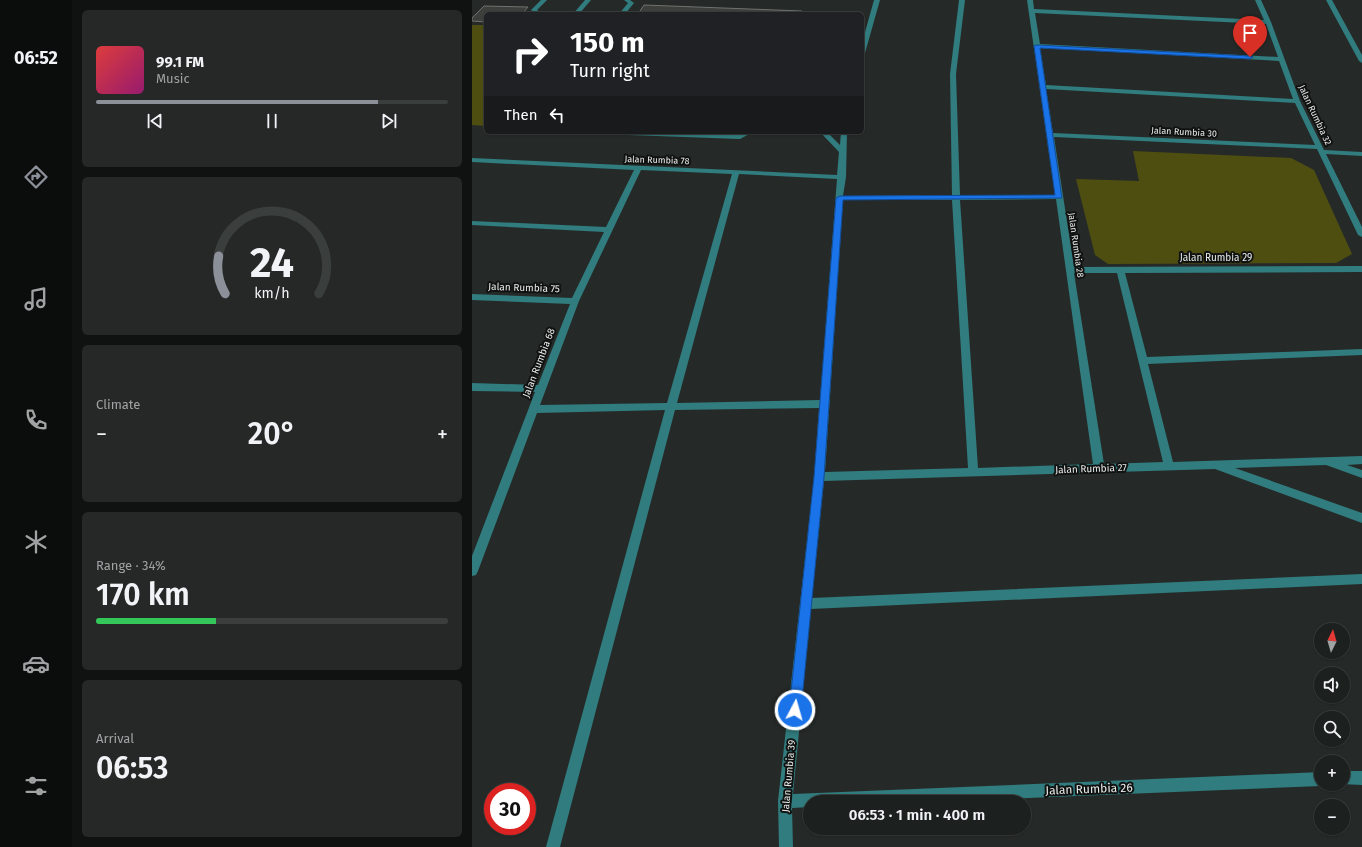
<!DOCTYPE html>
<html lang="en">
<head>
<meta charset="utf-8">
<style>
  :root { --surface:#1c201e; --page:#252827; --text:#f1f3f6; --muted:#a0a3a4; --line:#3a3e3c; --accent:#8c9099 }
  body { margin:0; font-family:"Fira Sans",sans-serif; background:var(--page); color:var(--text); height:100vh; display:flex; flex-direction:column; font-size:15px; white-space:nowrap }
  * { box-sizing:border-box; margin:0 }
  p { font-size:13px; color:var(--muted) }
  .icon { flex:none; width:22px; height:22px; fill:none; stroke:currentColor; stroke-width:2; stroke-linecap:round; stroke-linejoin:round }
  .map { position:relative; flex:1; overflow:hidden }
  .side { display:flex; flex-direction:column; gap:10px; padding:10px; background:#0f1210; width:400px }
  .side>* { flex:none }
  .top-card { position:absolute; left:12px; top:12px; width:380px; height:122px; border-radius:6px; box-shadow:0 1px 3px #0004,0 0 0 1px var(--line); background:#202124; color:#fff; overflow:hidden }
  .needle { width:26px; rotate:5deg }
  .fabs { position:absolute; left:842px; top:623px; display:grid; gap:8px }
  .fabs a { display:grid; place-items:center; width:36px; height:36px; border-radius:50%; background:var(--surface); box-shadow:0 1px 3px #0004,0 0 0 1px var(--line); font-size:20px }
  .speed { position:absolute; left:12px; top:783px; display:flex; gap:8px; font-size:20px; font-weight:700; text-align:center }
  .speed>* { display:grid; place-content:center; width:52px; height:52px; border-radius:50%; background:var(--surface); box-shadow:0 1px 3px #0004,0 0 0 1px var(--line); line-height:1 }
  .speed .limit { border:6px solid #d22; background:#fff; color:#111 }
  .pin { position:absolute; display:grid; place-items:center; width:34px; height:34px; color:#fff; margin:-41px -17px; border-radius:50% 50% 50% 0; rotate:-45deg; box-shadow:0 0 4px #0007 }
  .pin .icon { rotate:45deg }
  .me { position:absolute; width:44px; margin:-22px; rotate:6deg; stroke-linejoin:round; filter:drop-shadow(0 0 3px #0008) }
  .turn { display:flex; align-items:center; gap:14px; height:84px; padding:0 20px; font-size:18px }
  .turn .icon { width:52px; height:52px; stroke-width:2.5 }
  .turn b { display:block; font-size:28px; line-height:34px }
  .then { display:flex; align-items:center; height:38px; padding:0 20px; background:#0003; gap:8px; font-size:15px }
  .big { font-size:30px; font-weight:600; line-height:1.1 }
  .side .card { flex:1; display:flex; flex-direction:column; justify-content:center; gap:6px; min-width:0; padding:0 14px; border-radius:6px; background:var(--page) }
  .side .dial { align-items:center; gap:0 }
  .dial svg { height:104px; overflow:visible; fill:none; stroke:var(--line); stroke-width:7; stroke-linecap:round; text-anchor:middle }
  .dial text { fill:var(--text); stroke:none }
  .song { display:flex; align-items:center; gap:12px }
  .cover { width:48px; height:48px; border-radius:6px; background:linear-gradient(135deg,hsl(0 70% 55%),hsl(320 70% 35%)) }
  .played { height:4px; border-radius:2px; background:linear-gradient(90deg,var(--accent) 80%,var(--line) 80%) }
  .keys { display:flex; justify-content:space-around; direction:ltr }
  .heat { display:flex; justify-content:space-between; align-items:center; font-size:22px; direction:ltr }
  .charge { height:6px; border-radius:3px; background:linear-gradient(90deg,#34c759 34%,var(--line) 0) }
  .trip { position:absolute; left:331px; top:795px; width:228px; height:40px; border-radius:20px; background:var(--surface); box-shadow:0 1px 3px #0004,0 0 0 1px var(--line); font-weight:600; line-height:40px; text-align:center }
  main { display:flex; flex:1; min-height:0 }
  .tabs { display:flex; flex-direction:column; width:72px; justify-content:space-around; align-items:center; background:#0b0d0c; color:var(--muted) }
  .tabs .icon { width:28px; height:28px }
  .tabs .active { color:var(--accent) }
  .tabs b { font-size:18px; color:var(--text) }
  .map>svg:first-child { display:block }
  .green { fill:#4f4e11 }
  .building { fill:#3c3f3b; stroke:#6f726e }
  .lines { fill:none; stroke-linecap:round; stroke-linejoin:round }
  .minor { fill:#317c7e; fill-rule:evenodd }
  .route { fill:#1a73e8; stroke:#114b97 }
  .labels { text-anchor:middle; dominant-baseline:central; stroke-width:4; stroke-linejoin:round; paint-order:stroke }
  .far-street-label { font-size:9px; fill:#e9ecea; stroke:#101211 }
  .street-label { font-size:10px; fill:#e9ecea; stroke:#101211 }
  .near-street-label { font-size:12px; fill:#e9ecea; stroke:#101211 }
</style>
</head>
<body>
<main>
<nav class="tabs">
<b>06:52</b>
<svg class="icon active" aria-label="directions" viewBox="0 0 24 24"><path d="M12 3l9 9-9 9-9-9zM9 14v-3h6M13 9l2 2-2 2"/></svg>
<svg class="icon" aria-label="music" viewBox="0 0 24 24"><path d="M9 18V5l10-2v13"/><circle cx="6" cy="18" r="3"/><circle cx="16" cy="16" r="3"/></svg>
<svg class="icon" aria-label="phone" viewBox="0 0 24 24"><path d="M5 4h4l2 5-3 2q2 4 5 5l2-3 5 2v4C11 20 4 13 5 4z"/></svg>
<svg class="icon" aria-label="climate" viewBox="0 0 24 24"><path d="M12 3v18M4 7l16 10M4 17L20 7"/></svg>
<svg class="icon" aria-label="car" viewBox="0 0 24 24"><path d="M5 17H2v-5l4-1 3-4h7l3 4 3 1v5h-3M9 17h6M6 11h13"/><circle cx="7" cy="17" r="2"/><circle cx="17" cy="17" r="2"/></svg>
<svg class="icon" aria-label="filters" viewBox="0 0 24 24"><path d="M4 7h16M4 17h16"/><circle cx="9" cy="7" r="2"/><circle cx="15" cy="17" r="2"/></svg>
</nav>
<section class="side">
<div class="card">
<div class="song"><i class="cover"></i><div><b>99.1 FM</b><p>Music</p></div></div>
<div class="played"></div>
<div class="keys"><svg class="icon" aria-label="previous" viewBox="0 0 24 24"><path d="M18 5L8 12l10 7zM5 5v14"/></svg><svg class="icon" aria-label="pause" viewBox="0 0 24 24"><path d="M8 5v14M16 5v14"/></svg><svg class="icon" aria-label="next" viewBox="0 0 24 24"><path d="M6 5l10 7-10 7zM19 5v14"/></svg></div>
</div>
<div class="card dial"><svg viewBox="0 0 100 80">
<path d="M14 69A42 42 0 1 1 86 69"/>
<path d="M14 69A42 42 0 0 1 9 40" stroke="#8c9099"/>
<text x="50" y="56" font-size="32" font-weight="700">24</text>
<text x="50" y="72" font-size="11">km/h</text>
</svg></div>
<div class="card"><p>Climate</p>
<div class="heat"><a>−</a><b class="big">20°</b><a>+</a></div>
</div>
<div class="card"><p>Range · 34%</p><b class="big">170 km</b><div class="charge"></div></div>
<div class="card"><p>Arrival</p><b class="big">06:53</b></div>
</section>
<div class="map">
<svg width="890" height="847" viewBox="0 0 890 847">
  <rect width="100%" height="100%" fill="#252a28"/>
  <!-- green -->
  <path class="green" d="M 0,25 L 14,25 L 14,126 L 0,125 Z
    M 661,151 L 819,158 L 842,170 L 880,254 L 864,263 L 636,264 L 623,255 L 604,179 L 667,181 Z"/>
  <!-- building -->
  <path class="building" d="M 172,5 L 330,11 L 328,14 L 166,14 Z
    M 12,6 L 56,7 L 50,14 L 14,14 L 14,22 L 0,21 L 0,18 Z"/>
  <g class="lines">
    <!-- minor -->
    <path class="minor" d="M 69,0 L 75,0 L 65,10 L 72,14 L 65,14 L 59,10 Z
      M 113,0 L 119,0 L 107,14 L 101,14 Z
      M 152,0 L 158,0 L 162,3 L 153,14 L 147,14 L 156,3 Z
      M 402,0 L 408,0 L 393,53 L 390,55 L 390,43 Z
      M 487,0 L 493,0 L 484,74 L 488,195 L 583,195 L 555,0 L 561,0 L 562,9 L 792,20 L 783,0 L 789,0 L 799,22 L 828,101 L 852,150 L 890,152 L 890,156 L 854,154 L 890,227 L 890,237 L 886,235 L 845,149 L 582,137 L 602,267 L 890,266 L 890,272 L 653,273 L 675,357 L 890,349 L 890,355 L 676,364 L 701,462 L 890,456 L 890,464 L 875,465 L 890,470 L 890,478 L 854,465 L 763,468 L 890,513 L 890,523 L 743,469 L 352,481 L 340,598 L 890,574 L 890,584 L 339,609 L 321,794 L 849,772 L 849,784 L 854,784 L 849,786 L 459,802 L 338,802 L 338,807 L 320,808 L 321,847 L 307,847 L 306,801 L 342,477 L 347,408 L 203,410 L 88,847 L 74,847 L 193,410 L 65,413 L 6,571 L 4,575 L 0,576 L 0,556 L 63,392 L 0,391 L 0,383 L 66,385 L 98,304 L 0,300 L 0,294 L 100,298 L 132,232 L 0,225 L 0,221 L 134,227 L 162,170 L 0,162 L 0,158 L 365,175 L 367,152 L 348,132 L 355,132 L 368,145 L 369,132 L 375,132 L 374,177 L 371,196 L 480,195 L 478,74 ZM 563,13 L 794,24 L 806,57 L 568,44 ZM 568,48 L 807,61 L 821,99 L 574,85 ZM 574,89 L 823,103 L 843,145 L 581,133 ZM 169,170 L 260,174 L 195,403 L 68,405 L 107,301 ZM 267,174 L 365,179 L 348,400 L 205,403 ZM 584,199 L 621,464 L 506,468 L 488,200 ZM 371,200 L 480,200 L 496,468 L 353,472 ZM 602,273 L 645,273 L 691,462 L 632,464 Z
      M 854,0 L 860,0 L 890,55 L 890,63 L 887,61 Z
      M 125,132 L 183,132 L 261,135 L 281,132 L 268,139 L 128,134 Z
      M 871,771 L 890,771 L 890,785 L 869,784 L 871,784 Z"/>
  </g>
  <!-- route -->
  <path class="route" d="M 565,45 L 778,56 L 781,57 L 778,59 L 568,48 L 590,198 L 371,200 L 352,477 L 329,710 L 327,715 L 323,716 L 318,715 L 317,710 L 342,477 L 364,198 L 368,196 L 583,195 L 562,46 Z"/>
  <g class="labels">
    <!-- far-street labels -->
    <g class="far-street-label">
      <text transform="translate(843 115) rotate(65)">Jalan Rumbia 32</text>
      <text transform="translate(712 132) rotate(3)">Jalan Rumbia 30</text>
      <text transform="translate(185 160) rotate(2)">Jalan Rumbia 78</text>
      <text transform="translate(604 245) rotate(82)">Jalan Rumbia 28</text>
    </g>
    <!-- street labels -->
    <g class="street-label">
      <text x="744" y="258">Jalan Rumbia 29</text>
      <text transform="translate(52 288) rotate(2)">Jalan Rumbia 75</text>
      <text transform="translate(67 363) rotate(-69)">Jalan Rumbia 68</text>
      <text transform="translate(619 469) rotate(-2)">Jalan Rumbia 27</text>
      <text transform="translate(317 776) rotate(-85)">Jalan Rumbia 39</text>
    </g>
    <!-- near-street labels -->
    <g class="near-street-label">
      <text transform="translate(617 789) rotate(-2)">Jalan Rumbia 26</text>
    </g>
  </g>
</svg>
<div class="fabs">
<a><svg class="needle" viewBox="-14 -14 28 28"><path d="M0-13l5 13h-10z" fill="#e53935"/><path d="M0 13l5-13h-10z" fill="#a0a3a4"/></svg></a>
<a><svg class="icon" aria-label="sound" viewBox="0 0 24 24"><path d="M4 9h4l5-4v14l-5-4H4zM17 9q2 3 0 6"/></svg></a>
<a><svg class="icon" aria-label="search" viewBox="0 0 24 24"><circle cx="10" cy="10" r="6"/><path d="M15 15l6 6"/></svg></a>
<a>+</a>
<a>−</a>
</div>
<div class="speed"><div class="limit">30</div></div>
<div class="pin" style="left:778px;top:57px;background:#d93025"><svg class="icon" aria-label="arrive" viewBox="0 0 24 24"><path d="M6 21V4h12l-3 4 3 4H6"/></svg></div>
<svg class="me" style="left:323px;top:710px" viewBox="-20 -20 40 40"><circle r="17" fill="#1a73e8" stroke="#fff" stroke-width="3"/><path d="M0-11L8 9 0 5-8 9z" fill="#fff"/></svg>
<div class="trip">06:53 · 1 min · 400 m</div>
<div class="top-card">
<div class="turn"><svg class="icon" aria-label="right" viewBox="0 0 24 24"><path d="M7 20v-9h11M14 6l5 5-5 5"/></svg><div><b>150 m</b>Turn right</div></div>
<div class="then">Then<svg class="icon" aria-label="left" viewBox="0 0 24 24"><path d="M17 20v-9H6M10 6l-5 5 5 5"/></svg></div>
</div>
</div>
</main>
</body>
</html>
